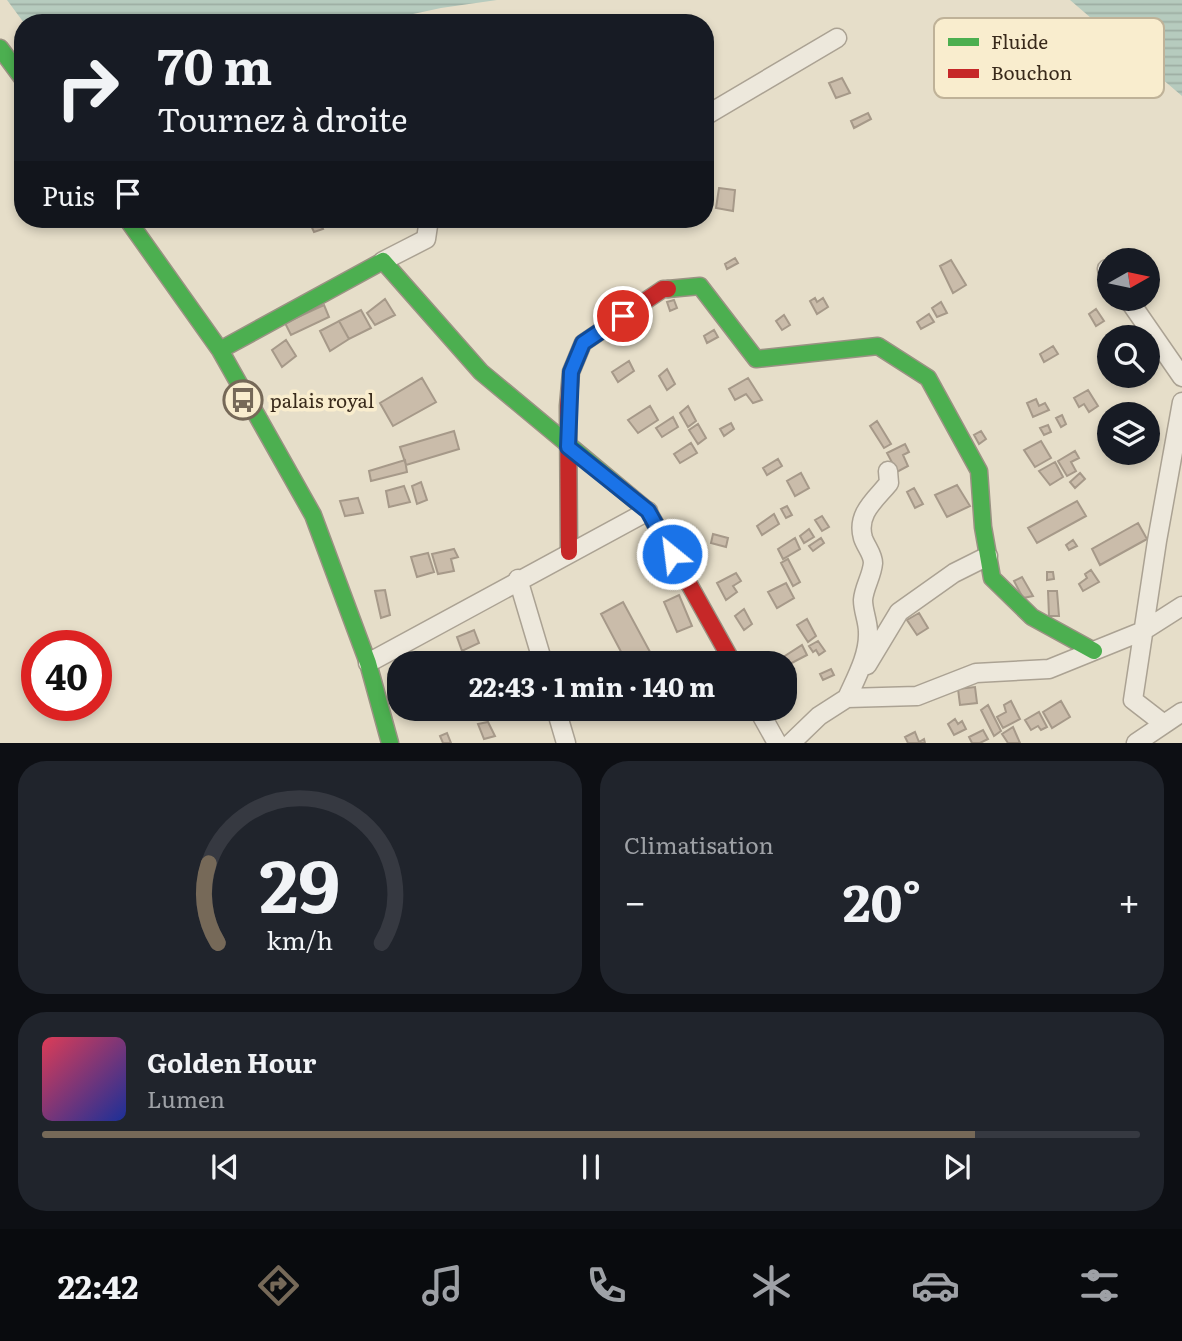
<!DOCTYPE html>
<html lang="fr">
<head>
<meta charset="utf-8">
<style>
  :root { --surface:#171b24; --page:#20242c; --text:#f1f3f6; --muted:#9ea1a6; --line:#363941; --accent:#766958 }
  body { margin:0; font-family:Literata,serif; background:var(--page); color:var(--text); height:100vh; display:flex; flex-direction:column; font-size:26px; white-space:nowrap }
  * { box-sizing:border-box; margin:0 }
  p { font-size:23px; color:var(--muted) }
  .icon { flex:none; width:38px; height:38px; fill:none; stroke:currentColor; stroke-width:2; stroke-linecap:round; stroke-linejoin:round }
  .map { position:relative; height:743px; overflow:hidden }
  .panel { display:flex; flex-direction:column; gap:18px; padding:18px; background:#0d0f14; flex:1 }
  .panel>* { flex:none }
  .top-card { position:absolute; left:14px; top:14px; width:700px; height:214px; border-radius:28px; box-shadow:0 4px 10px #0003; background:#171b24; color:var(--text); overflow:hidden }
  .needle { width:46px; rotate:81deg }
  .tools { position:absolute; left:1097px; top:248px; display:grid; gap:14px }
  .tools a { display:grid; place-items:center; width:63px; height:63px; border-radius:50%; background:var(--surface); box-shadow:0 4px 10px #0003; font-size:35px }
  .speed { position:absolute; left:21px; top:630px; display:flex; gap:14px; font-size:35px; font-weight:700; text-align:center }
  .speed>* { display:grid; place-content:center; width:91px; height:91px; border-radius:50%; background:var(--surface); box-shadow:0 4px 10px #0003; line-height:1 }
  .speed .limit { border:10px solid #d22; background:#fff; color:#111 }
  .pin { position:absolute; display:grid; place-items:center; width:60px; height:60px; color:#fff; margin:-30px; border:4px solid #fff; border-radius:50%; box-shadow:0 2px 7px #0007 }
  .me { position:absolute; width:77px; margin:-38px; rotate:331deg; stroke-linejoin:round; filter:drop-shadow(0 0 5px #0008) }
  .turn { display:flex; align-items:center; gap:24px; height:147px; padding:0 28px; font-size:32px }
  .turn .icon { width:91px; height:91px; stroke-width:2.5 }
  .turn b { display:block; font-size:49px; line-height:60px }
  .then { display:flex; align-items:center; height:66px; padding:0 28px; background:#0003; gap:14px; font-size:26px }
  .big { font-size:52px; font-weight:700; line-height:1.1 }
  .panel .widget { flex:1; display:flex; flex-direction:column; justify-content:center; gap:10px; min-width:0; padding:0 24px; border-radius:28px; background:var(--page) }
  .panel .dial { align-items:center; gap:0 }
  .dial svg { height:182px; overflow:visible; fill:none; stroke:var(--line); stroke-width:7; stroke-linecap:round; text-anchor:middle }
  .dial text { fill:var(--text); stroke:none }
  .song { display:flex; align-items:center; gap:21px }
  .cover { width:84px; height:84px; border-radius:10px; background:linear-gradient(135deg,hsl(350 70% 55%),hsl(230 70% 35%)) }
  .played { height:7px; border-radius:4px; background:linear-gradient(90deg,var(--accent) 85%,var(--line) 85%) }
  .keys { display:flex; justify-content:space-around; direction:ltr }
  .heat { display:flex; justify-content:space-between; align-items:center; font-size:38px; direction:ltr }
  .panel .tiles { flex:1; display:grid; gap:18px; grid-template-columns:1fr 1fr }
  .widget:last-child { grid-column:span 2 }
  .trip { position:absolute; left:387px; top:651px; width:410px; height:70px; border-radius:28px; background:var(--surface); box-shadow:0 4px 10px #0003; font-weight:700; line-height:70px; text-align:center }
  .tab-bar { display:flex; height:112px; justify-content:space-around; align-items:center; background:#090b0e; color:var(--muted) }
  .tab-bar .icon { width:49px; height:49px }
  .tab-bar .current { color:var(--accent) }
  .tab-bar b { font-size:32px; color:var(--text) }
  .map>svg:first-child { display:block }
  .water { fill:url(#water-rules) }
  .building { fill:#cabcaa; stroke:#a69989; stroke-width:2 }
  .lines { fill:none; stroke-linecap:round; stroke-linejoin:round }
  .street-casing { stroke:#aba293; stroke-width:21 }
  .fast-casing { stroke:#9a9283; stroke-width:19 }
  .jam-casing { stroke:#9a9283; stroke-width:19 }
  .street { stroke:#ede8dc; stroke-width:18 }
  .fast { stroke:#4caf50; stroke-width:16 }
  .jam { stroke:#c62828; stroke-width:16 }
  .route-casing { stroke:#114b97; stroke-width:18 }
  .route { stroke:#1a73e8; stroke-width:12 }
  .labels { text-anchor:middle; dominant-baseline:central; stroke-width:7; stroke-linejoin:round; paint-order:stroke }
  .poi-label { font-size:19px; fill:#392a1b; stroke:#f9edce; text-anchor:start }
  .key { fill:#f9edce; stroke:#bfb298; stroke-width:2 }
  .key-label { font-size:19px; fill:#392a1b }
</style>
</head>
<body>
<div class="map">
<svg width="1182" height="743" viewBox="0 0 1182 743">
  <defs>
    <pattern id="water-rules" width="6" height="5" patternUnits="userSpaceOnUse" patternTransform="scale(1.75)"><rect width="6" height="5" fill="#b6cbbe"/><path d="M0 2.5h6" fill="none" stroke="#9daea3"/></pattern>
  </defs>
  <rect width="100%" height="100%" fill="#e6dec9"/>
  <!-- water -->
  <path class="water" d="M 7,0 L 497,0 L 441,8 L 371,23 L 24,23 Z
    M 1070,0 L 1182,0 L 1182,96 Z"/>
  <!-- building -->
  <path class="building" d="M 842,78 L 850,93 L 836,98 L 829,83 Z
    M 868,113 L 871,119 L 854,128 L 851,121 Z
    M 719,188 L 735,190 L 733,211 L 716,208 Z
    M 308,219 L 317,219 L 323,229 L 314,232 Z
    M 735,258 L 738,263 L 727,269 L 725,264 Z
    M 951,260 L 966,285 L 953,293 L 940,266 Z
    M 815,298 L 817,302 L 823,298 L 828,307 L 817,314 L 810,301 Z
    M 385,299 L 395,315 L 375,325 L 367,313 Z
    M 674,300 L 677,308 L 670,311 L 667,302 Z
    M 941,302 L 947,313 L 937,317 L 932,308 Z
    M 324,305 L 329,317 L 291,335 L 285,323 Z
    M 1096,309 L 1104,321 L 1096,326 L 1089,314 Z
    M 361,310 L 371,328 L 349,339 L 339,321 Z
    M 929,314 L 934,322 L 921,329 L 917,322 Z
    M 784,315 L 790,325 L 782,330 L 776,321 Z
    M 339,321 L 349,339 L 330,351 L 320,331 Z
    M 714,330 L 718,337 L 707,343 L 704,336 Z
    M 286,340 L 296,356 L 282,367 L 272,350 Z
    M 1053,346 L 1058,354 L 1044,362 L 1040,354 Z
    M 629,361 L 634,371 L 618,382 L 612,372 Z
    M 667,369 L 675,384 L 667,390 L 659,376 Z
    M 422,378 L 436,402 L 393,426 L 380,403 Z
    M 748,378 L 762,400 L 753,403 L 746,394 L 735,400 L 729,389 Z
    M 1088,390 L 1098,406 L 1089,412 L 1084,404 L 1079,407 L 1074,398 Z
    M 1036,399 L 1039,406 L 1045,403 L 1049,410 L 1033,417 L 1027,403 Z
    M 650,406 L 658,420 L 638,433 L 628,420 Z
    M 688,406 L 696,421 L 688,427 L 680,413 Z
    M 1062,415 L 1066,424 L 1061,427 L 1056,418 Z
    M 673,417 L 678,427 L 662,437 L 656,428 Z
    M 877,421 L 891,444 L 884,448 L 870,426 Z
    M 731,423 L 734,429 L 724,436 L 720,429 Z
    M 698,424 L 706,438 L 698,444 L 689,430 Z
    M 1048,425 L 1051,432 L 1044,435 L 1040,428 Z
    M 454,431 L 459,449 L 406,465 L 400,447 Z
    M 981,431 L 986,439 L 979,444 L 974,435 Z
    M 1041,441 L 1051,458 L 1035,467 L 1024,450 Z
    M 691,443 L 697,453 L 680,463 L 674,454 Z
    M 905,444 L 909,452 L 903,455 L 908,466 L 897,472 L 887,453 Z
    M 1075,451 L 1079,458 L 1071,462 L 1076,471 L 1067,476 L 1058,461 Z
    M 778,459 L 782,466 L 767,475 L 763,468 Z
    M 405,460 L 407,472 L 371,481 L 369,471 Z
    M 1055,462 L 1063,477 L 1050,485 L 1039,471 Z
    M 801,473 L 809,488 L 795,496 L 787,481 Z
    M 1080,473 L 1085,479 L 1075,488 L 1070,482 Z
    M 421,482 L 427,500 L 417,504 L 412,486 Z
    M 957,485 L 970,506 L 947,517 L 935,495 Z
    M 404,486 L 410,502 L 389,507 L 386,491 Z
    M 914,488 L 923,504 L 915,508 L 907,492 Z
    M 358,498 L 363,513 L 345,516 L 340,501 Z
    M 1077,501 L 1086,516 L 1037,543 L 1028,528 Z
    M 787,506 L 792,515 L 786,518 L 781,509 Z
    M 774,514 L 779,524 L 762,535 L 757,526 Z
    M 822,516 L 829,527 L 822,531 L 815,520 Z
    M 1138,523 L 1147,539 L 1100,565 L 1092,549 Z
    M 809,529 L 814,537 L 804,543 L 800,536 Z
    M 713,534 L 728,538 L 726,547 L 711,543 Z
    M 795,538 L 800,549 L 783,559 L 778,549 Z
    M 821,538 L 824,543 L 813,551 L 809,546 Z
    M 1073,540 L 1077,546 L 1069,550 L 1066,545 Z
    M 454,549 L 458,557 L 451,559 L 454,571 L 438,574 L 432,554 Z
    M 428,553 L 434,572 L 417,577 L 411,557 Z
    M 788,559 L 800,582 L 793,586 L 781,563 Z
    M 1091,570 L 1099,582 L 1083,591 L 1079,584 L 1087,578 L 1085,574 Z
    M 1047,572 L 1053,572 L 1054,579 L 1047,580 Z
    M 736,573 L 741,581 L 733,586 L 737,592 L 726,600 L 717,583 Z
    M 1022,577 L 1033,596 L 1023,598 L 1014,581 Z
    M 786,583 L 794,598 L 777,608 L 768,592 Z
    M 385,590 L 390,615 L 381,618 L 375,591 Z
    M 1048,591 L 1057,591 L 1059,616 L 1049,616 Z
    M 679,595 L 692,626 L 677,632 L 664,602 Z
    M 623,602 L 656,663 L 627,663 L 601,614 Z
    M 744,609 L 752,624 L 744,630 L 735,616 Z
    M 919,613 L 928,628 L 917,635 L 907,620 Z
    M 807,619 L 816,636 L 808,642 L 797,625 Z
    M 474,630 L 479,643 L 462,651 L 457,637 Z
    M 818,641 L 825,651 L 819,655 L 816,650 L 813,652 L 809,646 Z
    M 802,645 L 807,655 L 784,667 L 784,663 L 774,663 Z
    M 831,669 L 834,675 L 823,680 L 820,674 Z
    M 975,687 L 977,703 L 960,705 L 958,689 Z
    M 1011,701 L 1020,719 L 1003,728 L 997,717 L 1006,712 L 1004,705 Z
    M 1061,701 L 1070,717 L 1052,728 L 1043,712 Z
    M 988,705 L 1001,731 L 994,736 L 981,710 Z
    M 1039,712 L 1047,727 L 1041,730 L 1038,726 L 1031,730 L 1025,720 Z
    M 955,719 L 958,724 L 962,721 L 966,729 L 954,735 L 948,724 Z
    M 488,722 L 495,736 L 484,739 L 478,724 Z
    M 1013,727 L 1020,743 L 1008,743 L 1002,734 Z
    M 983,730 L 988,739 L 980,743 L 972,743 L 969,737 Z
    M 915,732 L 919,742 L 924,739 L 925,743 L 908,743 L 905,737 Z
    M 447,733 L 451,743 L 443,743 L 440,736 Z"/>
  <g class="lines">
    <!-- street casing -->
    <g class="street-casing">
      <path id="street" d="M 705,116 L 837,38
        M 383,261 L 426,239 L 429,219
        M 1107,269 L 1110,273
        M 1128,299 L 1182,377
        M 518,579 L 543,663
        M 368,663 L 648,511
        M 867,665 L 899,612 L 954,573 L 988,556
        M 847,698 C 856,678 869,655 868,632 C 868,621 863,611 863,600 C 864,587 872,576 873,563 C 873,554 866,547 863,538 C 856,514 875,500 889,483 L 888,471
        M 556,709 L 566,743
        M 758,709 L 777,743
        M 1164,724 L 1133,700 L 1157,541 L 1182,402
        M 791,743 L 819,716 L 847,698 L 917,696 L 976,673 L 1049,669 L 1143,631 L 1182,606
        M 1136,743 L 1182,712"/>
    </g>
    <!-- fast casing -->
    <g class="fast-casing">
      <path id="fast" d="M 0,48 L 23,79
        M 127,219 L 220,350 L 313,515 L 368,663 L 390,743
        M 668,289 L 700,286 L 756,359 L 878,346 L 928,378 L 979,471 L 983,527 L 992,578 L 1032,617 L 1094,651
        M 220,350 L 383,261 L 481,372 L 648,511 L 679,566"/>
    </g>
    <!-- jam casing -->
    <g class="jam-casing">
      <path id="jam" d="M 569,552 L 568,406 L 571,372 L 583,343 L 663,289 L 668,289
        M 679,566 L 733,663"/>
    </g>
    <!-- street -->
    <use href="#street" class="street"/>
    <!-- fast -->
    <use href="#fast" class="fast"/>
    <!-- jam -->
    <use href="#jam" class="jam"/>
  </g>
  <g class="lines">
    <!-- route casing -->
    <g class="route-casing">
      <path id="route" d="M 623,316 L 583,343 L 571,372 L 568,447 L 648,511 L 672,554"/>
    </g>
    <!-- route -->
    <use href="#route" class="route"/>
  </g>
  <!-- icons -->
  <defs>
    <g id="bus-ring" transform="scale(2.0125)"><circle r="9.5" fill="#f9edce" stroke="#766958" stroke-width="1.5"/><path d="M-5-6H5V4H4V6H2V4H-2V6H-4V4H-5ZM-3.5-4V0h7V-4ZM-3.5 1.2v1.5H-2V1.2ZM2 1.2v1.5H3.5V1.2Z" fill="#766958"/></g>
  </defs>
  <g fill-rule="evenodd">
    <use href="#bus-ring" x="243" y="400"/>
  </g>
  <g class="labels">
    <!-- poi labels -->
    <g class="poi-label">
      <text x="270" y="400">palais royal</text>
    </g>
  </g>
  <!-- legend -->
  <rect x="934" y="18" width="230" height="80" rx="10" class="key"/>
  <rect x="948" y="38" width="31" height="8" fill="#4caf50"/>
  <rect x="948" y="69" width="31" height="9" fill="#c62828"/>
  <g class="key-label">
    <text x="991" y="49">Fluide</text>
    <text x="991" y="80">Bouchon</text>
  </g>
</svg>
<div class="tools">
<a><svg class="needle" viewBox="-14 -14 28 28"><path d="M0-13l5 13h-10z" fill="#e53935"/><path d="M0 13l5-13h-10z" fill="#9ea1a6"/></svg></a>
<a><svg class="icon" aria-label="search" viewBox="0 0 24 24"><circle cx="10" cy="10" r="6"/><path d="M15 15l6 6"/></svg></a>
<a><svg class="icon" aria-label="layers" viewBox="0 0 24 24"><path d="M12 4l9 5-9 5-9-5zM3 14l9 5 9-5"/></svg></a>
</div>
<div class="speed"><div class="limit">40</div></div>
<div class="pin" style="left:623px;top:316px;background:#d93025"><svg class="icon" aria-label="arrive" viewBox="0 0 24 24"><path d="M6 21V4h12l-3 4 3 4H6"/></svg></div>
<svg class="me" style="left:672px;top:554px" viewBox="-20 -20 40 40"><circle r="17" fill="#1a73e8" stroke="#fff" stroke-width="3"/><path d="M0-11L8 9 0 5-8 9z" fill="#fff"/></svg>
<div class="trip">22:43 · 1 min · 140 m</div>
<div class="top-card">
<div class="turn"><svg class="icon" aria-label="right" viewBox="0 0 24 24"><path d="M7 20v-9h11M14 6l5 5-5 5"/></svg><div><b>70 m</b>Tournez à droite</div></div>
<div class="then">Puis<svg class="icon" aria-label="arrive" viewBox="0 0 24 24"><path d="M6 21V4h12l-3 4 3 4H6"/></svg></div>
</div>
</div>
<section class="panel">
<div class="tiles">
<div class="widget dial"><svg viewBox="0 0 100 80">
<path d="M14 69A42 42 0 1 1 86 69"/>
<path d="M14 69A42 42 0 0 1 10 34" stroke="#766958"/>
<text x="50" y="56" font-size="32" font-weight="700">29</text>
<text x="50" y="72" font-size="11">km/h</text>
</svg></div>
<div class="widget"><p>Climatisation</p>
<div class="heat"><a>−</a><b class="big">20°</b><a>+</a></div>
</div>
<div class="widget">
<div class="song"><i class="cover"></i><div><b>Golden Hour</b><p>Lumen</p></div></div>
<div class="played"></div>
<div class="keys"><svg class="icon" aria-label="previous" viewBox="0 0 24 24"><path d="M18 5L8 12l10 7zM5 5v14"/></svg><svg class="icon" aria-label="pause" viewBox="0 0 24 24"><path d="M8 5v14M16 5v14"/></svg><svg class="icon" aria-label="next" viewBox="0 0 24 24"><path d="M6 5l10 7-10 7zM19 5v14"/></svg></div>
</div>
</div>
</section>
<nav class="tab-bar">
<b>22:42</b>
<svg class="icon current" aria-label="directions" viewBox="0 0 24 24"><path d="M12 3l9 9-9 9-9-9zM9 14v-3h6M13 9l2 2-2 2"/></svg>
<svg class="icon" aria-label="music" viewBox="0 0 24 24"><path d="M9 18V5l10-2v13"/><circle cx="6" cy="18" r="3"/><circle cx="16" cy="16" r="3"/></svg>
<svg class="icon" aria-label="phone" viewBox="0 0 24 24"><path d="M5 4h4l2 5-3 2q2 4 5 5l2-3 5 2v4C11 20 4 13 5 4z"/></svg>
<svg class="icon" aria-label="climate" viewBox="0 0 24 24"><path d="M12 3v18M4 7l16 10M4 17L20 7"/></svg>
<svg class="icon" aria-label="car" viewBox="0 0 24 24"><path d="M5 17H2v-5l4-1 3-4h7l3 4 3 1v5h-3M9 17h6M6 11h13"/><circle cx="7" cy="17" r="2"/><circle cx="17" cy="17" r="2"/></svg>
<svg class="icon" aria-label="filters" viewBox="0 0 24 24"><path d="M4 7h16M4 17h16"/><circle cx="9" cy="7" r="2"/><circle cx="15" cy="17" r="2"/></svg>
</nav>
</body>
</html>
